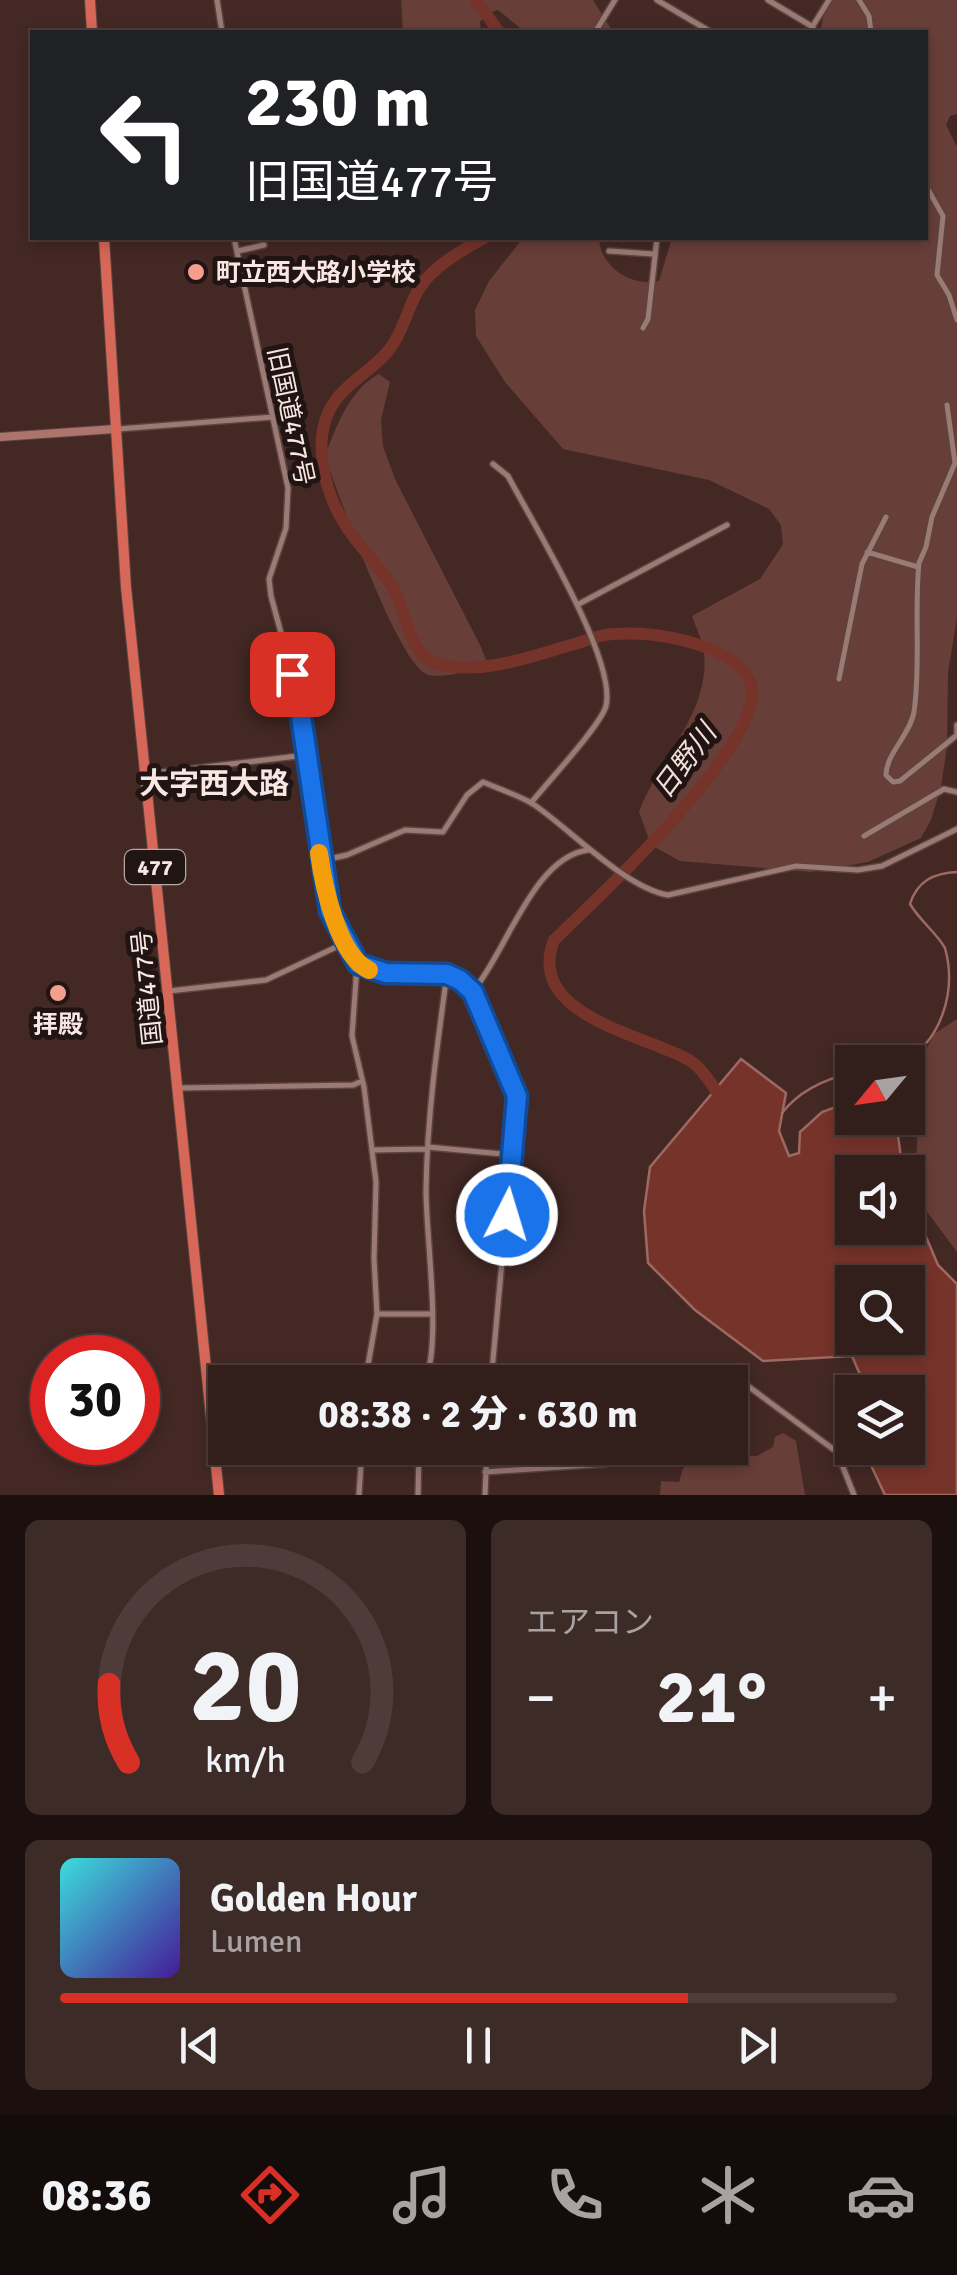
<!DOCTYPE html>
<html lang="ja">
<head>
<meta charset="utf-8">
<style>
  :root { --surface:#321e1b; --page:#3d2b28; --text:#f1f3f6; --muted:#a8a2a3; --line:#4d3c3a; --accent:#d93025 }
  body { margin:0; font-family:Signika,"Noto Sans JP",sans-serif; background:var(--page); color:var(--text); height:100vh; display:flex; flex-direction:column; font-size:38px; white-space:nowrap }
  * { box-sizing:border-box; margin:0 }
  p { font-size:32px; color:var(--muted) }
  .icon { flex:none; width:55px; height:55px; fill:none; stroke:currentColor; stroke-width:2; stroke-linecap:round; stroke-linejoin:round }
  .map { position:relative; height:1495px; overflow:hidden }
  .panel { display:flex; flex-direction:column; gap:25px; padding:25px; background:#1c100f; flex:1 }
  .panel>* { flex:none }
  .banner { position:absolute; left:30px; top:30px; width:898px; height:210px; border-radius:0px; box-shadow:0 5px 15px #0003,0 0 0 2px var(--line); background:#202124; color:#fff; overflow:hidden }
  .needle { width:65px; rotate:241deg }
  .tools { position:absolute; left:835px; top:1045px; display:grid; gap:20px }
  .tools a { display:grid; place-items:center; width:90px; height:90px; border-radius:0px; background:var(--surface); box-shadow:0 5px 15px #0003,0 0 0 2px var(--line); font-size:50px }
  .speed { position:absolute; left:30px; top:1335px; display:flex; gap:20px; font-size:50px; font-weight:700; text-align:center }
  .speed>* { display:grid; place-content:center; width:130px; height:130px; border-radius:50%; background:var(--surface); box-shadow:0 5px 15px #0003,0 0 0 2px var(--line); line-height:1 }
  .speed .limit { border:15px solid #d22; background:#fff; color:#111 }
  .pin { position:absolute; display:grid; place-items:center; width:85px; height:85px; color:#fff; margin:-42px; border-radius:20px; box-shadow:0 5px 15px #0006 }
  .me { position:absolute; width:110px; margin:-55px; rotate:5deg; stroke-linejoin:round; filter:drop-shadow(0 0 8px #0008) }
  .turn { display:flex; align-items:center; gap:35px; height:210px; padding:0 50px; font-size:45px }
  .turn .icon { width:130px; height:130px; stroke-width:2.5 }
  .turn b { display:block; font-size:70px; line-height:85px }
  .big { font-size:75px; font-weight:800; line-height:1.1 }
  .panel .card { flex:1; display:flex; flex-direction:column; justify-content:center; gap:15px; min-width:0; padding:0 35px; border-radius:15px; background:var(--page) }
  .panel .dial { align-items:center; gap:0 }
  .dial svg { height:260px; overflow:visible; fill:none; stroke:var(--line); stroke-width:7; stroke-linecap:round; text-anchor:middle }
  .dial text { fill:var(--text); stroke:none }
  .song { display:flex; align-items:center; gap:30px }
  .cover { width:120px; height:120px; border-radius:15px; background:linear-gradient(135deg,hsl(180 70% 55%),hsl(260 70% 35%)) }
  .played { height:10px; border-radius:5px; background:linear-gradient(90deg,var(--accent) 75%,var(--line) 75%) }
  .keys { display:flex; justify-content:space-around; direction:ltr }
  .heat { display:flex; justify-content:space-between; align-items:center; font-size:55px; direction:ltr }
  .panel .tiles { flex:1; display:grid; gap:25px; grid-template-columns:1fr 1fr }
  .card:last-child { grid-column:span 2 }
  .trip { position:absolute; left:208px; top:1365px; width:540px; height:100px; border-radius:0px; background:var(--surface); box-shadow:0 5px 15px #0003,0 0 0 2px var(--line); font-weight:800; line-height:100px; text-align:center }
  .dock { display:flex; height:160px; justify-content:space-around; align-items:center; background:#140c0b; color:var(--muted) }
  .dock .icon { width:70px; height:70px }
  .dock .on { color:var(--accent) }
  .dock b { font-size:45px; color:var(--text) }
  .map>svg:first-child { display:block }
  .green { fill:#683e38 }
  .water { fill:#76332a; stroke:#9d6962; stroke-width:2.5; fill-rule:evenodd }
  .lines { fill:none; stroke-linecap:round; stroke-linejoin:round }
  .stream { stroke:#9d6962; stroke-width:2.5 }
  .river { stroke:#76332a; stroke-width:12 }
  .street-casing { stroke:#5b4440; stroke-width:8 }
  .secondary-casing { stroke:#5b4440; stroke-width:10 }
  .highway-casing { stroke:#5b4440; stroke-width:12 }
  .street { stroke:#9b7a74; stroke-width:5 }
  .secondary { stroke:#ad746c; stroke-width:8 }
  .highway { stroke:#d76758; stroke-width:10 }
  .route-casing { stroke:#114b97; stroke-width:25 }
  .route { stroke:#1a73e8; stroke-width:18 }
  .slow { stroke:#f59e0b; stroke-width:18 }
  .poi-dot { fill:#f59d8f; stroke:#211513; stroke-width:4 }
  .labels { text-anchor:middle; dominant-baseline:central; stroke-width:10; stroke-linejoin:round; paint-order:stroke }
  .shield { fill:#211513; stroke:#b8a8a5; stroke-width:2.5 }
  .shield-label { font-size:22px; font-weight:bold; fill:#f9e7e3 }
  .poi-label { font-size:25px; font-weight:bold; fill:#f9e7e3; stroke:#211513; text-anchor:start }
  .street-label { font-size:25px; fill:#f9e7e3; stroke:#211513 }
  .water-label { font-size:28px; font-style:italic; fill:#f4deda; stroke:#211513 }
  .quarter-label { font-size:30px; font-weight:bold; fill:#f9e7e3; stroke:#211513 }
</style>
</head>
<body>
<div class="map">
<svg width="957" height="1495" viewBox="0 0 957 1495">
  <rect width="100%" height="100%" fill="#432824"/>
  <!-- green -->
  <path class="green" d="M 401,0 L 593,0 L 613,32 L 525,32 L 498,10 L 488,13 L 480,22 L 481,32 L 403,32 Z
    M 827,0 L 957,0 L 957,114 L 950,116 L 946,125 L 957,147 L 957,618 L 948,672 L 947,747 L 941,787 L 931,820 L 921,838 L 868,862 L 811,872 L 680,861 L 651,845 L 639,812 C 658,759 710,714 704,654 C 703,641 696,628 692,616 L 760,579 L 783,544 L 781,525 L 769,509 L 709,480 L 563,449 L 505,382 L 476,336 L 475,310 L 489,281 L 523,238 L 599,238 C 600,267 631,287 659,281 L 672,238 L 925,238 L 925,32 L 820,32 Z
    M 379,374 L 390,382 L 381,420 L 383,446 L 395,479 L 481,647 L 486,660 L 476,670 C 463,672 442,678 429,675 C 399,669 338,492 325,457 C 335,428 350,389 379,374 Z
    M 957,1019 L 957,1252 L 922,1205 L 916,1171 L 920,1062 L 934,1034 Z
    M 783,1433 L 796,1441 L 805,1495 L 660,1495 L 661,1481 L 679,1482 L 683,1469 L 695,1454 L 757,1456 L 773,1447 L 775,1437 Z"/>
  <!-- water -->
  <path class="water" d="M 741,1059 L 786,1093 L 779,1131 L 789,1156 L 799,1153 L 800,1132 L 822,1112 L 852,1101 L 852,1118 L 861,1118 L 865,1128 L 896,1121 L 903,1172 L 852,1172 L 852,1228 L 908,1228 L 908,1194 L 938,1265 L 957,1284 L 957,1495 L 885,1495 L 868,1459 L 879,1448 L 908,1448 L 908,1392 L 875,1392 L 874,1386 L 861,1377 L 852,1356 L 763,1361 L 695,1310 L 648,1263 L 644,1211 L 650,1167 ZM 852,1282 L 908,1282 L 908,1338 L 852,1338 Z"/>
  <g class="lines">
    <!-- stream -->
    <path class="stream" d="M 901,1062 C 941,1044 957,991 945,948 C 935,931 920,921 910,904 C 917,881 934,873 957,872
      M 782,1113 C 799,1091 825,1079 852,1073"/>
    <!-- river -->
    <path class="river" d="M 476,0 L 499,32
      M 484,238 C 462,250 432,267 419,289 C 407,308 404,331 389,350 C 374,369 349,381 335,401 C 310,436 324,490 344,523 C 358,547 380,565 394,590 C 407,612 409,657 438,664 C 483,676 534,655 578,643 C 589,639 602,634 614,634 C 650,632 685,638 717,652 C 731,659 750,671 752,689 C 758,749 599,897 554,940 C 525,1015 642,1034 689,1060 C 703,1068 714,1089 724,1102"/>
    <!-- street casing -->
    <g class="street-casing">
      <path id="street" d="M 217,0 L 222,32
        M 657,0 L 711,32
        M 768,0 L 813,27
        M 859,0 L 869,16 L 871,32
        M 603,32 L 597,29 L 615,0
        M 809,32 L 829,0
        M 925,184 L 943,216 L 937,275 L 949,295 L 957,320
        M 234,238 L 288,488 L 286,528 L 269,579 L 271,596 L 298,696 L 330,911 L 358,964 L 386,973 L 447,974 L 468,985 L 517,1096 L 491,1382
        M 238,251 L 264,245
        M 609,251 L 654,254
        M 643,328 L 648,319 L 657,238
        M 947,405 L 955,463 L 932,517 L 926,547 L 919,563 C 914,612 921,664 914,712 C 910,735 886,754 886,775 L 893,782 L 900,781 L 957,735
        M 118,429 L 273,417
        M 493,464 L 508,476 C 532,522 617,659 606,706 C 601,725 546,784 531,803
        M 867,552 L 918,567
        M 577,605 L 727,525
        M 839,679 L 862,564 L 886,517
        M 957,725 L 957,736
        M 146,774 L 306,755
        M 864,836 L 944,789 L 957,792
        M 320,861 L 347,855 L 405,830 L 443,832 L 467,795 L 483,782 C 499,789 518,795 533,804 C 569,828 625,888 668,895 L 796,866 L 858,870 L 882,866 L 957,829
        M 357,965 L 352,1036 L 364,1087 L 376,1182 L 374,1259 L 377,1314 L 365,1382
        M 169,991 L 266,980 L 347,942
        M 473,991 C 506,953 533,857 588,850
        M 178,1088 L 353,1085 L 362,1081
        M 428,1147 L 513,1155
        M 372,1150 L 428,1149
        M 377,1314 L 432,1314
        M 425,1382 C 442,1340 426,1240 426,1190 C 427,1118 437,1046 447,974
        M 686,1382 L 714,1374 L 737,1378 L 837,1452 L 854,1495
        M 485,1472 L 605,1464 L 645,1448
        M 359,1495 L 362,1448
        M 418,1495 L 419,1448
        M 485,1495 L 487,1448"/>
    </g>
    <!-- secondary casing -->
    <g class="secondary-casing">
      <path id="secondary" d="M 0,437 L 115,429"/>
    </g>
    <!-- highway casing -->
    <g class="highway-casing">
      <path id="highway" d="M 90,0 L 92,32
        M 104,238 L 126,587 L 219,1495"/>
    </g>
    <!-- street -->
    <use href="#street" class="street"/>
    <!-- secondary -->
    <use href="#secondary" class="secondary"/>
    <!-- highway -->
    <use href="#highway" class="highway"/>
  </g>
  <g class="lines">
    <!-- route casing -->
    <g class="route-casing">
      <path id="route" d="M 292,674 L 298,696 L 330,911 L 358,964 L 386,973 L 447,974 L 460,980 L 473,992 L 517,1096 L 507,1215"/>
    </g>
    <!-- route -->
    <use href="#route" class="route"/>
    <!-- slow -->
    <path class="slow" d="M 319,853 C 323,884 338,956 369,970"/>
  </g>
  <!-- markers -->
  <g class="poi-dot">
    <circle cx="196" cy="272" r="10"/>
    <circle cx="58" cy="993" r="10"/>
  </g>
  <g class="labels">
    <!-- shield labels -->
    <rect class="shield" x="125" y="850" width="60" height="34" rx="8"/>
    <g class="shield-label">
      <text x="155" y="867">477</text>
    </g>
    <!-- poi labels -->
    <g class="poi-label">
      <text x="216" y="272">町立西大路小学校</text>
      <text x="58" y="1024" text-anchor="middle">拝殿</text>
    </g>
    <!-- street labels -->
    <g class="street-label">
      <text transform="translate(291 416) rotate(78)">旧国道477号</text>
      <text transform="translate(147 988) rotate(-96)">国道477号</text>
    </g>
    <!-- water labels -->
    <g class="water-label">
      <text transform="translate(685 761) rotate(-53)">日野川</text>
    </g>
    <!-- quarter labels -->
    <g class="quarter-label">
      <text x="214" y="784">大字西大路</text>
    </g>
  </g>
</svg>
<div class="tools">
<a><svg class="needle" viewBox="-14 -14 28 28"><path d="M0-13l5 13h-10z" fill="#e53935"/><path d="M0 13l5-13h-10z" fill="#a8a2a3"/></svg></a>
<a><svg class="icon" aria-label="sound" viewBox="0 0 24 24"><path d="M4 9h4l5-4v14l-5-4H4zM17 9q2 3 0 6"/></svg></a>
<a><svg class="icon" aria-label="search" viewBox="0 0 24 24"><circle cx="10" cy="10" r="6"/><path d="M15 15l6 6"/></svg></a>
<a><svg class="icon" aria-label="layers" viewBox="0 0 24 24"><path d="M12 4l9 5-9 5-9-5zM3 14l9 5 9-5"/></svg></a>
</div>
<div class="speed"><div class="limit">30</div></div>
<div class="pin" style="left:292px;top:674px;background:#d93025"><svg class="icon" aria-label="arrive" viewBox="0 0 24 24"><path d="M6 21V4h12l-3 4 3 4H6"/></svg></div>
<svg class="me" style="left:507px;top:1215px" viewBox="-20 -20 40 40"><circle r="17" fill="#1a73e8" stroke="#fff" stroke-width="3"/><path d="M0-11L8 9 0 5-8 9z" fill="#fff"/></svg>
<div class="trip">08:38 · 2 分 · 630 m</div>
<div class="banner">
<div class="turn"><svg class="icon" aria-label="left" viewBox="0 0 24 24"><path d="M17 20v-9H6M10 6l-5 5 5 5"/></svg><div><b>230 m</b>旧国道477号</div></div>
</div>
</div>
<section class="panel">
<div class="tiles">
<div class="card dial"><svg viewBox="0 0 100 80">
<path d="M14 69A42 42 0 1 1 86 69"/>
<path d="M14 69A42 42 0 0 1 8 45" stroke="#d93025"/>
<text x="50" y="56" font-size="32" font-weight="700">20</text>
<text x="50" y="72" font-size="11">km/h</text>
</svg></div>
<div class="card"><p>エアコン</p>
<div class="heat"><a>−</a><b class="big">21°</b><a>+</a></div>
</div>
<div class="card">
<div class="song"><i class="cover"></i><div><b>Golden Hour</b><p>Lumen</p></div></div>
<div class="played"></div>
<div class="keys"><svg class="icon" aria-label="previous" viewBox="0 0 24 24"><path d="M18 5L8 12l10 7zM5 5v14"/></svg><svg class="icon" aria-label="pause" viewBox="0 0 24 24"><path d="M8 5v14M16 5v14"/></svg><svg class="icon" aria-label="next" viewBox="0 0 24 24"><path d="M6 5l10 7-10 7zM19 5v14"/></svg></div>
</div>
</div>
</section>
<nav class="dock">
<b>08:36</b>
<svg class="icon on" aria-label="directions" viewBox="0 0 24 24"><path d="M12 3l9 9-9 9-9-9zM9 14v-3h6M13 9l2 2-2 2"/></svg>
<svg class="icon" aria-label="music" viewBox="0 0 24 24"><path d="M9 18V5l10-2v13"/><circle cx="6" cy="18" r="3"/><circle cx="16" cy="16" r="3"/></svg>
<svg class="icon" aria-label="phone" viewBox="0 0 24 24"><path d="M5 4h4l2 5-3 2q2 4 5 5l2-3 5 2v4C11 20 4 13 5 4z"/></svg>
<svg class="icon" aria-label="climate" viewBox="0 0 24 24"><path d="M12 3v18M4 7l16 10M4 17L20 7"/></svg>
<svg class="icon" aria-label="car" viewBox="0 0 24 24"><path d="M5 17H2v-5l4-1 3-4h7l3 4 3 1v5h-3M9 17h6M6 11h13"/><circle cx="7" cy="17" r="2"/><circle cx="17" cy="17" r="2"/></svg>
</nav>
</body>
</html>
